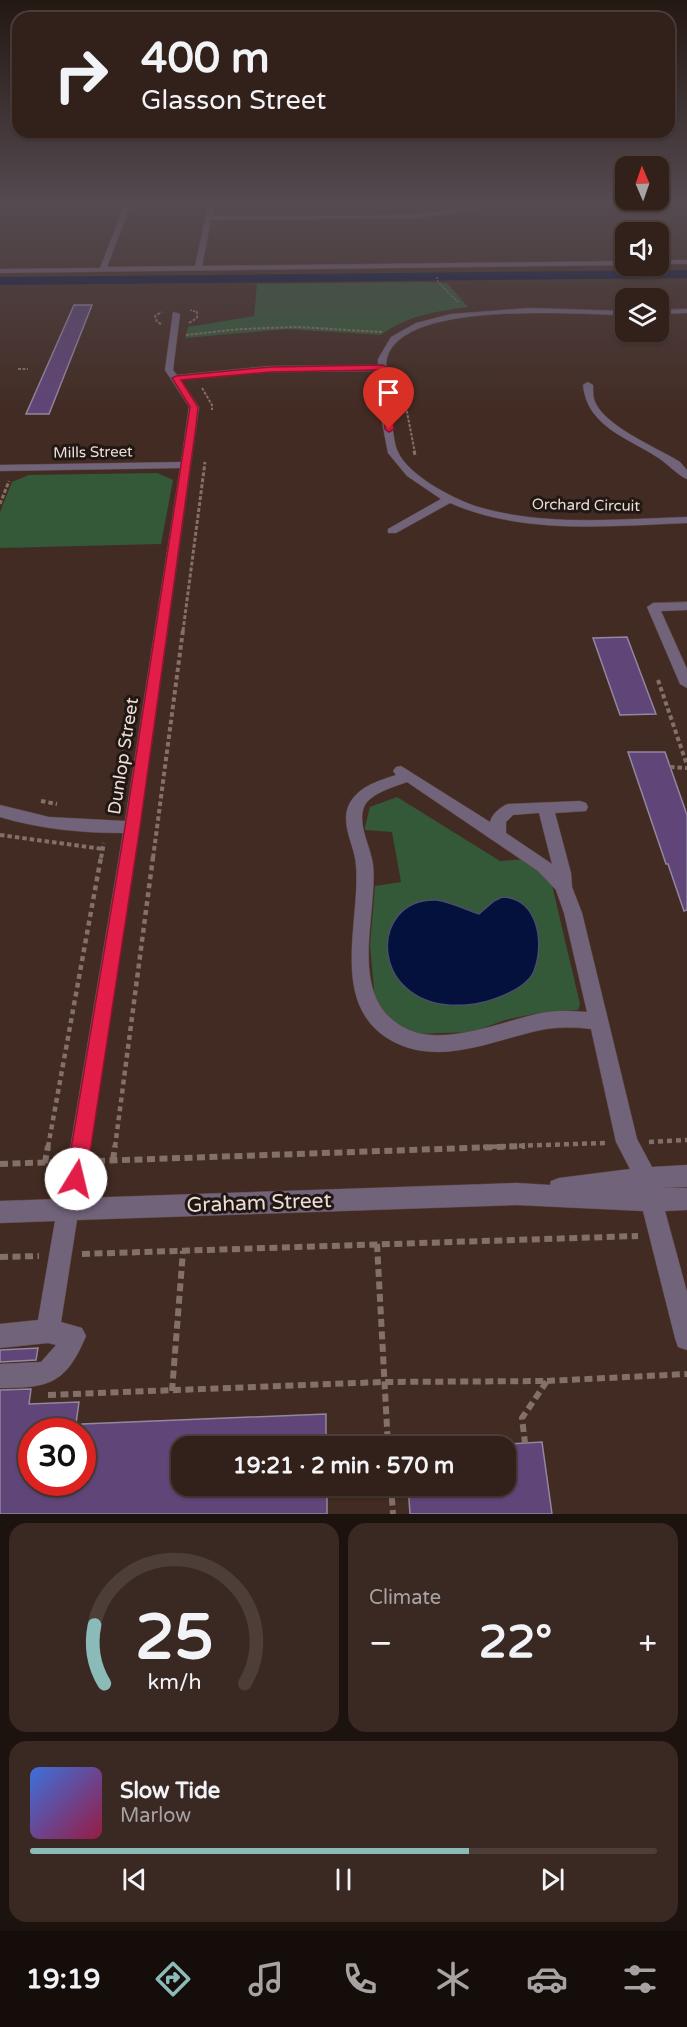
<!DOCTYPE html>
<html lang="en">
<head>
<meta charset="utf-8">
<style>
  :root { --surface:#32201a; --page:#3a2823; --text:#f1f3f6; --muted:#a8a3a2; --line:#4d3e39; --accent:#8bbbb9 }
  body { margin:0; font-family:"Varela Round",sans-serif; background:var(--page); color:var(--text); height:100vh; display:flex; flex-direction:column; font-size:22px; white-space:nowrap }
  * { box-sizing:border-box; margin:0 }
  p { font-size:20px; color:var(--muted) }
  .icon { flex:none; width:33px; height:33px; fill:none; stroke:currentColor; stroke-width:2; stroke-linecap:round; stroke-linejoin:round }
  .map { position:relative; height:1514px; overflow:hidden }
  .sheet { display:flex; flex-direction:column; gap:9px; padding:9px; background:#1c120e; flex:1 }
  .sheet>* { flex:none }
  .hud { position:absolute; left:12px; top:12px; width:663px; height:126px; border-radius:18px; box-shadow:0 2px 4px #0004,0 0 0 2px var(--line); background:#32201a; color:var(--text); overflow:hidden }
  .needle { width:39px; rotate:358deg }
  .controls { position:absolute; left:615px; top:156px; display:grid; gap:12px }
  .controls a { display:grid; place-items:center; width:54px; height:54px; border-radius:12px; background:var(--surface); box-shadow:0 2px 4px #0004,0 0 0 2px var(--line); font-size:30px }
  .speed { position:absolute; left:18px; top:1418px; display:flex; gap:12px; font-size:30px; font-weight:700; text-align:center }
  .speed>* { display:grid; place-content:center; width:78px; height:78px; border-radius:50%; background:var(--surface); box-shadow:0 2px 4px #0004,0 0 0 2px var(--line); line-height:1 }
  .speed .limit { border:9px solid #d22; background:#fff; color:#111 }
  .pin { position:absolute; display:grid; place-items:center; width:51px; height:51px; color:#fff; margin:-62px -26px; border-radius:50% 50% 50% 0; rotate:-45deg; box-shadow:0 0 6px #0007 }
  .pin .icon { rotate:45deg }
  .me { position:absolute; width:66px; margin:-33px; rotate:9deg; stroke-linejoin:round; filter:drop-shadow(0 0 4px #0008) }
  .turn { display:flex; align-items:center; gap:21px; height:126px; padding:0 30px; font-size:27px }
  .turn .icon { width:78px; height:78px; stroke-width:2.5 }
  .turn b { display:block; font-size:42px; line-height:51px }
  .big { font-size:45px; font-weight:700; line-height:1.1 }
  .sheet .tile { flex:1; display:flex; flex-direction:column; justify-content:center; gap:9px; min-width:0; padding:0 21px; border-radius:18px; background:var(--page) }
  .sheet .dial { align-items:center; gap:0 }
  .dial svg { height:156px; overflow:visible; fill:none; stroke:var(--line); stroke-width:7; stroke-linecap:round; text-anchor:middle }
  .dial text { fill:var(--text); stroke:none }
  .song { display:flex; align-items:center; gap:18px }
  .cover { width:72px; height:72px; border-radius:9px; background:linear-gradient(135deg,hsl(220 70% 55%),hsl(340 70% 35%)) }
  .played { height:6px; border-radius:3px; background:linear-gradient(90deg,var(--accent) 70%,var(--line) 70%) }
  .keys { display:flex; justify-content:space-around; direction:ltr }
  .heat { display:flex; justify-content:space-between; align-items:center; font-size:33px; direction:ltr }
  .sheet .tiles { flex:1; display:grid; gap:9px; grid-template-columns:1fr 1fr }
  .tile:last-child { grid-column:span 2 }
  .trip { position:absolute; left:171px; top:1436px; width:345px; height:60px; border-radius:18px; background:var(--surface); box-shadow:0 2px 4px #0004,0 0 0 2px var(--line); font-weight:700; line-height:60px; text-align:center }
  .tab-bar { display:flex; height:96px; justify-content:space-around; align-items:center; background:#140d0a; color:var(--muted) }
  .tab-bar .icon { width:42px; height:42px }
  .tab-bar .current { color:var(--accent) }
  .tab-bar b { font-size:27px; color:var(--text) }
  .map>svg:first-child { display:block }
  .green { fill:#345938 }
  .water { fill:#03113c; stroke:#494e6a; stroke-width:1.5 }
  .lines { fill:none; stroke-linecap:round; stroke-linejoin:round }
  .canal { fill:#03113c; fill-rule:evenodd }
  .building { fill:#604578; stroke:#92879e; stroke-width:1.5 }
  .minor-casing { stroke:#5d4740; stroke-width:1 }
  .path-far5 { stroke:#847069; stroke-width:1.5; stroke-dasharray:2 1.5; stroke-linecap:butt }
  .path-far4 { stroke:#847069; stroke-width:2; stroke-dasharray:3 1.5; stroke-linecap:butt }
  .path-far3 { stroke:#847069; stroke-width:3; stroke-dasharray:4 2; stroke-linecap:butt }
  .path-far2 { stroke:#847069; stroke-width:4; stroke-dasharray:4.5 3; stroke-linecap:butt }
  .path-far1 { stroke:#847069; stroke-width:4.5; stroke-dasharray:5 4; stroke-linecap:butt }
  .path { stroke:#847069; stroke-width:6; stroke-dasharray:8 4.5; stroke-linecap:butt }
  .minor { fill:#71637a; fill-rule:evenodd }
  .route { fill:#e11d48; stroke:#92132f; stroke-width:1.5 }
  .labels { text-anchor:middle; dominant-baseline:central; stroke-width:6; stroke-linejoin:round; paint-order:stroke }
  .far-street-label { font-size:15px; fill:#ecddd7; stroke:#211713 }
  .street-label { font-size:18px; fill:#ecddd7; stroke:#211713 }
  .near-street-label { font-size:21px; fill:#ecddd7; stroke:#211713 }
</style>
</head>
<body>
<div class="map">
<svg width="687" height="1514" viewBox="0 0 687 1514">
  <rect width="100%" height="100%" fill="#422b23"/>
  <!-- green -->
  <path class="green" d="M 423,282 L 447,283 L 468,307 C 437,311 406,316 381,335 L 287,329 L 185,338 L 188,327 L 254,316 L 257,284 Z
    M 157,473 L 173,480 L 161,544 L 0,548 L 0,512 L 12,482 L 29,475 Z
    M 397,797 L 500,861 L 527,859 L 551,881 L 580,1004 L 578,1010 L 538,1013 L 505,1020 L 472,1032 L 413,1034 L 393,1022 L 375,1000 L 370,945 L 375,886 L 401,882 L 392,832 L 365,830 L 365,827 L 370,807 Z"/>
  <!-- water -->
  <path class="water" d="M 502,897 C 538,898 545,943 534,971 C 526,991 485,1004 466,1005 C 368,1012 366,898 436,900 C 449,901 466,910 479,914 L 494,901 Z"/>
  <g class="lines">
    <!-- canal -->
    <path class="canal" d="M 687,270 L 687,278 L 0,285 L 0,277 Z"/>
  </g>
  <!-- building -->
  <path class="building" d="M 74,305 L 92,305 L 49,414 L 26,414 Z
    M 627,637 L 656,714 L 620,715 L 593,638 Z
    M 628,752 L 665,752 L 687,815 L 687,910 L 684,911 L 668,864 L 666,864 Z
    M 38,1348 L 36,1360 L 0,1362 L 0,1350 Z
    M 31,1389 L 29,1404 L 79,1402 L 75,1431 L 32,1431 L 32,1482 L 82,1482 L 82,1424 L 326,1414 L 326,1446 L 182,1446 L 182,1485 L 327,1485 L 327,1514 L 0,1514 L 0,1390 Z
    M 542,1442 L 552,1514 L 410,1514 L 408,1485 L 506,1485 L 506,1444 Z"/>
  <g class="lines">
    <!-- minor casing -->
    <g class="minor-casing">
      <path id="minor" d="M 126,201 L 132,201 L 107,267 L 195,266 L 209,201 L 215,201 L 212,216 C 280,215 348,218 415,214 C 452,212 488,201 525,201 L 418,218 L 211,220 L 202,266 L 626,261 L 626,265 L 0,273 L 0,269 L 100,268 Z
        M 658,260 L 687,260 L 687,264 L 658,264 Z
        M 530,308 L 626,311 L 626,315 C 576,315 404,299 387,358 C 384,370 391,412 392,426 C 394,434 394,444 398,452 C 408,475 452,498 475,506 C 543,527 617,519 687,517 L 687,523 C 609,526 523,535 450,503 L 396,533 L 388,533 L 388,529 L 441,499 L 407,476 L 388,453 L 382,422 L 378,371 L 270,372 L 181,380 L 199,407 L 140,827 L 82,1198 L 517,1183 L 550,1185 L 551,1181 L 559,1178 L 630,1169 L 616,1142 L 591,1029 C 574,1027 557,1027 541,1030 C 493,1040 441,1066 394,1042 C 327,1007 361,922 356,865 C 355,847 341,826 348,807 C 356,787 378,781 396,775 L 393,771 L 396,767 L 401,766 L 490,822 C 492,814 500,807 508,804 L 580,801 L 586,803 L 588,807 L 586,811 L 555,813 L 571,873 L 572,887 L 582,913 L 637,1139 L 652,1167 L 687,1165 L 687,1187 L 659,1188 L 687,1188 L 687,1210 L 665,1211 L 687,1292 L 687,1350 L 678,1347 L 675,1338 L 643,1211 L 517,1205 L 77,1220 L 61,1322 L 82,1328 L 86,1336 C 66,1384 49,1388 0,1388 L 0,1364 L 41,1362 L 56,1345 L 48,1343 L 0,1348 L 0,1324 L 38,1320 L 55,1221 L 0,1223 L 0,1201 L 60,1199 L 65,1179 L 123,833 C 81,833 40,829 0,817 L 0,805 L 49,817 L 125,821 L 180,468 L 0,471 L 0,465 L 181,462 L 189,407 L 165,370 L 173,312 L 180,314 L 173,370 L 177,375 L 270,366 L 378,365 L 378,359 L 391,337 L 416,323 L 451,314 ZM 407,782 L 538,871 L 556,890 L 564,913 L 587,1012 C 572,1011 556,1010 541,1013 C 503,1021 444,1047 407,1029 C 345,999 378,917 373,865 C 371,847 357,825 364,807 C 370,793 394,787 407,782 ZM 539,813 L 552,864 L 506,833 L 506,822 L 513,815 Z
        M 687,309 L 687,313 L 658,314 L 658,310 Z
        M 588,382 L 593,385 C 593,389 593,395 594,399 C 601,425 658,448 680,462 L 687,470 L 687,479 C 677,475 667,463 657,457 C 626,437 587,426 583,385 Z
        M 687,602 L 687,610 L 661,611 L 687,669 L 687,688 L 680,684 L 647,607 L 653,603 Z"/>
    </g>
    <!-- path-far5 -->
    <path class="path-far5" d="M 437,277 L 438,282 L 459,303
      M 190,310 L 197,312"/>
    <!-- path-far4 -->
    <path class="path-far4" d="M 189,323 L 197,318 L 197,312 L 193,311
      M 161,324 L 157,322 L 155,316 L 162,312
      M 186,335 L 241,329 L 298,327 L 382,332
      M 18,369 L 28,369
      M 399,371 L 415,453
      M 202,388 L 212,405 L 212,410"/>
    <!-- path-far3 -->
    <path class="path-far3" d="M 414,451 L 415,455
      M 0,504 L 9,481
      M 183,631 L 205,462"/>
    <!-- path-far2 -->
    <path class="path-far2" d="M 658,680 L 687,765
      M 670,767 L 687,768
      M 41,801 L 57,804
      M 110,809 L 131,699
      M 0,835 L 103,849
      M 101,858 L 104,843
      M 153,858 L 183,630"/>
    <!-- path-far1 -->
    <path class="path-far1" d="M 649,1142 L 687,1140
      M 48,1147 L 101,857
      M 115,1147 L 153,857
      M 483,1147 L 605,1143"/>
    <!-- path -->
    <path class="path" d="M 113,1160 L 115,1146
      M 97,1161 L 525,1146
      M 45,1163 L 48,1146
      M 0,1164 L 57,1162
      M 377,1244 L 388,1446
      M 82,1254 L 638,1236
      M 0,1257 L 39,1256
      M 547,1381 L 687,1374
      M 172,1391 L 183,1251
      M 48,1395 L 383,1382 L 547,1381 L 522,1418 L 525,1443
      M 391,1485 L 393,1514"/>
    <!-- minor -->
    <use href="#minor" class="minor"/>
  </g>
  <!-- sky -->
  <linearGradient id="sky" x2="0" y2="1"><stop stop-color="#241813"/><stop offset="0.49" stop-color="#544a50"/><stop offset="1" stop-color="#544a50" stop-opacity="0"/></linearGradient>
  <rect width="687" height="413" fill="url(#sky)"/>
  <!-- route -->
  <path class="route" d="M 383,365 L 387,368 L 394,429 L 389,432 L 385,429 L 379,370 L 270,372 L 181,380 L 198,407 L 196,426 L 140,827 L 86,1179 L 83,1186 L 76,1189 L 69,1186 L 66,1179 L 125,827 L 190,407 L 172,378 L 176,376 L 270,367 Z"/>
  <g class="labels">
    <!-- far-street labels -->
    <g class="far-street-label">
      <text transform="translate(93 452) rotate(-1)">Mills Street</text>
      <text transform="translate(586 505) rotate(1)">Orchard Circuit</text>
    </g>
    <!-- street labels -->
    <g class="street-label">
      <text transform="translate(123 756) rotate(-81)">Dunlop Street</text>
    </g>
    <!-- near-street labels -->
    <g class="near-street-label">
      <text transform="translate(259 1203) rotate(-2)">Graham Street</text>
    </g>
  </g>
</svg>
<div class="controls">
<a><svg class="needle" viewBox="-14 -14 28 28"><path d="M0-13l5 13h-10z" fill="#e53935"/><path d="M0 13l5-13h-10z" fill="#a8a3a2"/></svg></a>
<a><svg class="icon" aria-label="sound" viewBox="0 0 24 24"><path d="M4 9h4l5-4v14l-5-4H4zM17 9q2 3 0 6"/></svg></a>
<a><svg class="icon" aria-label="layers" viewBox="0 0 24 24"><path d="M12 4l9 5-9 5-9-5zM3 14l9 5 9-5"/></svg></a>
</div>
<div class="speed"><div class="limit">30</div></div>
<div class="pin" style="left:389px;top:429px;background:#d93025"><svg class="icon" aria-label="arrive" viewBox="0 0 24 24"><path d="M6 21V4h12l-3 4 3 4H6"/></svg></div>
<svg class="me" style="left:76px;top:1179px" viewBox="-20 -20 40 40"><circle r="19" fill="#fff"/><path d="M0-13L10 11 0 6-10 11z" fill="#e11d48"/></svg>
<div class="trip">19:21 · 2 min · 570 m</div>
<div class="hud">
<div class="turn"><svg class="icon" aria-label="right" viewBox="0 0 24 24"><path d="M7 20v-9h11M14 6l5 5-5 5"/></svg><div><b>400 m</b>Glasson Street</div></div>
</div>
</div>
<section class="sheet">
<div class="tiles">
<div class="tile dial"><svg viewBox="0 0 100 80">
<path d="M14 69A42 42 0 1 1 86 69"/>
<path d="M14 69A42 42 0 0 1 9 39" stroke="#8bbbb9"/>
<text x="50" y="56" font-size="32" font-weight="700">25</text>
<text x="50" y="72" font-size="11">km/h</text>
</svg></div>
<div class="tile"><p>Climate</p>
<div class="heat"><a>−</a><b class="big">22°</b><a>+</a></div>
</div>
<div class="tile">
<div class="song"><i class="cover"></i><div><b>Slow Tide</b><p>Marlow</p></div></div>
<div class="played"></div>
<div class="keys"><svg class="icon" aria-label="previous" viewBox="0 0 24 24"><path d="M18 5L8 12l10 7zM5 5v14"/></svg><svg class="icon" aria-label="pause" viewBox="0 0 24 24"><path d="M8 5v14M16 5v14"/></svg><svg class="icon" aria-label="next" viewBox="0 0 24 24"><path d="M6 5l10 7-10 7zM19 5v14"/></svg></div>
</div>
</div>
</section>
<nav class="tab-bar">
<b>19:19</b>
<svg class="icon current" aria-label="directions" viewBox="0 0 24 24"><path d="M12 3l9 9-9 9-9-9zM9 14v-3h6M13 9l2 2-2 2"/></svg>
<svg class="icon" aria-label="music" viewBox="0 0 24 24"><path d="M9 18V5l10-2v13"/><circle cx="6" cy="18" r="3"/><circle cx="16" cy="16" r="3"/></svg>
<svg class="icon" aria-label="phone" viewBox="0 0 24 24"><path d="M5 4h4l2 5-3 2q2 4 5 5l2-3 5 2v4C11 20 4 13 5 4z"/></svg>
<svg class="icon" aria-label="climate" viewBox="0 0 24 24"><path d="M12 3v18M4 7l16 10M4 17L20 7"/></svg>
<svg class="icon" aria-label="car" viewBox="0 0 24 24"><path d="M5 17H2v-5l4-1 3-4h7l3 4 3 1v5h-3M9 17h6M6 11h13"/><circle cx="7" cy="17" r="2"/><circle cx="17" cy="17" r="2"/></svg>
<svg class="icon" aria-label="filters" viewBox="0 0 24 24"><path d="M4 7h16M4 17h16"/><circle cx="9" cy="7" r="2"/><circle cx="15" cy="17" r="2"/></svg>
</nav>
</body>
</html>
